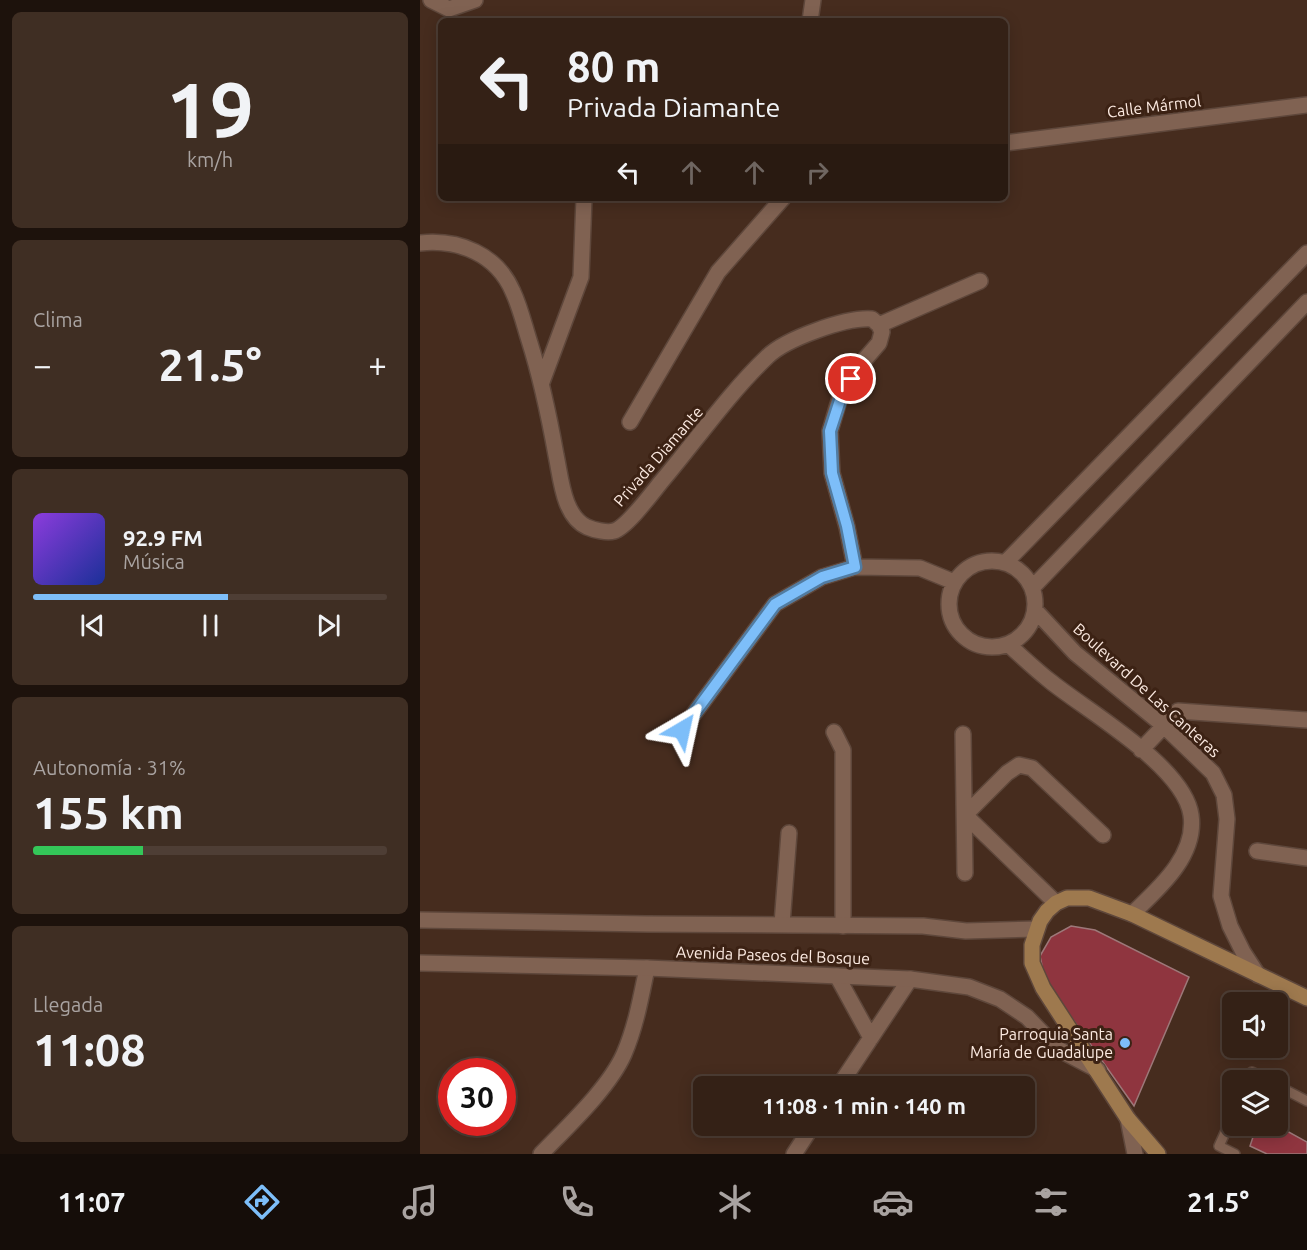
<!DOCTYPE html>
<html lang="es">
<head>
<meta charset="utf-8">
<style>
  :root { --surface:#342116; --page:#3f2e23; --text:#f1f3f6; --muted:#a9a3a1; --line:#4e3e35; --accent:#7dbef9 }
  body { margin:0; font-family:Ubuntu,sans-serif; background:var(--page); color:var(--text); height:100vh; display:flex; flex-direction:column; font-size:22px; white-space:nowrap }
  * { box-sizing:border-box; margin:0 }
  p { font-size:20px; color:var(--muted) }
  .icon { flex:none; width:33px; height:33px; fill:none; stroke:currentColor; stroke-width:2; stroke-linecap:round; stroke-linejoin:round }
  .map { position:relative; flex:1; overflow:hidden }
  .details { display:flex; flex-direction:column; gap:12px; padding:12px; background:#1d120c; width:420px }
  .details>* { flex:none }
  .top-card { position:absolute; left:18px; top:18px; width:570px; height:183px; border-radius:9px; box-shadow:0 3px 15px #0003,0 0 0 2px var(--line); background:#342116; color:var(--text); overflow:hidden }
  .controls { position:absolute; left:802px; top:992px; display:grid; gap:12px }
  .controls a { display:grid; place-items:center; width:66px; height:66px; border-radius:9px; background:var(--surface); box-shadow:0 3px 15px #0003,0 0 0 2px var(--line); font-size:30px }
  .speed { position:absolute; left:18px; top:1058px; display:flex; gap:12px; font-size:30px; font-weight:700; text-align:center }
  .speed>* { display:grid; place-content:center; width:78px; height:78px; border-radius:50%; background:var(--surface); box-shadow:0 3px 15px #0003,0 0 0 2px var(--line); line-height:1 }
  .speed .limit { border:9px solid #d22; background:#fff; color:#111 }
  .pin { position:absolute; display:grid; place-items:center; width:51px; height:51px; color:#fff; margin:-26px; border:3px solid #fff; border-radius:50%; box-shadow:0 2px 6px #0007 }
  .me { position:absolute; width:66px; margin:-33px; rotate:36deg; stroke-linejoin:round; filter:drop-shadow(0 0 4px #0008) }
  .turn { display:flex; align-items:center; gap:21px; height:126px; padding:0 30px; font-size:27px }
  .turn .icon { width:78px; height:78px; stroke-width:2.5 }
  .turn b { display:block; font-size:42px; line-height:51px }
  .lanes { display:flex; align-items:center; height:57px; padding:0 30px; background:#0003; justify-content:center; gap:30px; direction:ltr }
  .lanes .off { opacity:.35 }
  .big { font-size:45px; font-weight:700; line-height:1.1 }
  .details .card { flex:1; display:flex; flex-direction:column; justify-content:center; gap:9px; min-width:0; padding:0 21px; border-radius:9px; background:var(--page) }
  .details .dial { align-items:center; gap:0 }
  .dial b { font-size:78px; line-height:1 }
  .song { display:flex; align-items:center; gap:18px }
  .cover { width:72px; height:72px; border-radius:9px; background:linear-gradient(135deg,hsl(270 70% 55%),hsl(230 70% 35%)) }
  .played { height:6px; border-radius:3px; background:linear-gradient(90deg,var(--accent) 55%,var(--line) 55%) }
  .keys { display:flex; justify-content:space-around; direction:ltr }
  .heat { display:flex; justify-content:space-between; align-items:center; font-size:33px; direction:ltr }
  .charge { height:9px; border-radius:4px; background:linear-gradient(90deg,#34c759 31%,var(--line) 0) }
  .trip { position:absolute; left:273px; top:1076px; width:342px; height:60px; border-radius:9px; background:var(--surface); box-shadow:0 3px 15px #0003,0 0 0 2px var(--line); font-weight:700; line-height:60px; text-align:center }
  .dock { display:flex; height:96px; justify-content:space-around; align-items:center; background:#150d09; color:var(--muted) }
  .dock .icon { width:42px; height:42px }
  .dock .selected { color:var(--accent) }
  .dock b { font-size:27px; color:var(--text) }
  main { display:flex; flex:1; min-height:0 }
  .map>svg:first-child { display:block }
  .building { fill:#8f353f; stroke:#9d7879; stroke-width:1.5 }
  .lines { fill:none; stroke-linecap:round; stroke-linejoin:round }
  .service-casing { stroke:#5e473b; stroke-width:12 }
  .minor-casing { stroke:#5e473b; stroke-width:18 }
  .tertiary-casing { stroke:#5e473b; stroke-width:18 }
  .secondary-casing { stroke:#5e473b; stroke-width:18 }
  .service { stroke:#806252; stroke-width:9 }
  .minor { stroke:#806252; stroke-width:15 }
  .tertiary { stroke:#806252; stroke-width:15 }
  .secondary { stroke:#9e794e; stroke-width:15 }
  .route-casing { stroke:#517ca2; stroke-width:15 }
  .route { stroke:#7dbef9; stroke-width:10 }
  .poi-dot { fill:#7dbef9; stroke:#3c2214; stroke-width:2 }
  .labels { text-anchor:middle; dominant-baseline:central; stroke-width:6; stroke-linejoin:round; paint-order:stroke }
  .street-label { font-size:16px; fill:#fceae1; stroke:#3c2214 }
  .poi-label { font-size:16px; fill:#fceae1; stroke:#3c2214; text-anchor:end }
</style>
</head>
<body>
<main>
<section class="details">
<div class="card dial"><b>19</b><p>km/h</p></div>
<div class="card"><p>Clima</p>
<div class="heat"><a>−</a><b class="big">21.5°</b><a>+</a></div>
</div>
<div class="card">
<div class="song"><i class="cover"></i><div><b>92.9 FM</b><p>Música</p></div></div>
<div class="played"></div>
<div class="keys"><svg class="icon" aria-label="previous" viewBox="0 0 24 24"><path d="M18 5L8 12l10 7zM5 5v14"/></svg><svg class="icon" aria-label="pause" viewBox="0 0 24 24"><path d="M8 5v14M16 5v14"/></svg><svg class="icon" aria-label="next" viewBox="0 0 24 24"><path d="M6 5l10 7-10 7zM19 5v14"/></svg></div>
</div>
<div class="card"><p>Autonomía · 31%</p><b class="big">155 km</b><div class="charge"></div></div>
<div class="card"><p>Llegada</p><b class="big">11:08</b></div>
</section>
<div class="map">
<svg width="887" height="1154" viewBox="0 0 887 1154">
  <rect width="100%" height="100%" fill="#462c1e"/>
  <!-- building -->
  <path class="building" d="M 651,926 L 675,930 L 769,977 L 714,1106 L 625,980 L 620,956 L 631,937 Z
    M 837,1125 L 856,1125 L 887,1142 L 887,1154 L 847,1154 L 830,1146 Z"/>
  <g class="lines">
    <!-- service casing -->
    <g class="service-casing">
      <path id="service" d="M 829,1080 L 832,1072 L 847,1080
        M 858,1086 L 887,1101
        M 813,1115 L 799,1146 L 815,1154"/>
    </g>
    <!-- minor casing -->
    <g class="minor-casing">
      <path id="minor" d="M 11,0 L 29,9 L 55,0
        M 390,21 L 393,0
        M 585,143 L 887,105
        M 0,243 C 39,239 77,254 93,292 C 100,307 104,324 109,340 C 121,378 129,416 136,455 C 141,478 143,516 167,527 C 174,530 187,533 194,531 C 207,527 232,493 241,482 C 275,442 309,393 347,357 C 365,339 426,317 452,319 L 459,325 L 462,332 L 459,343 L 440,365 L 421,394 L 410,431 L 412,473 L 427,527 L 435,567
        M 459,325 L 560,281
        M 122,382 L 161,277 L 164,198
        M 210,422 L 298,272 L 363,198
        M529 604a43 43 0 1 1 86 0a43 43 0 1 1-86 0Z
        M 585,563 L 887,253
        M 612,588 L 887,302
        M 615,610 L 655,653 L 743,725 L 793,773 L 804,795 L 807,819 L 801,896 L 810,926 L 823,952 L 838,975
        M 588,644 C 602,657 616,670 630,681 C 667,711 764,766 771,815 C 777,856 738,889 712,914
        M 262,730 L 355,604 L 402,577 L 435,567 L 500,568 L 534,582
        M 414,732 L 423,750 L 423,926
        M 543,734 L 545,873
        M 721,750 L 758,711 L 887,720
        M 837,851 L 887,858
        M 636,903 L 545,815 L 587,773 L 599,765 L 612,768 L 683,835
        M 362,924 L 369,833
        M 417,976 L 451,1038
        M 419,1086 L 490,979
        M 121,1154 C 148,1126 189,1088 204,1054 C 216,1026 221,997 227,968
        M 374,1154 L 393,1125"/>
    </g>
    <!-- tertiary casing -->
    <g class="tertiary-casing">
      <path id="tertiary" d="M 0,920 L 227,924 L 503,926 L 546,931 L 617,929
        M 0,963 L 227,968 L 490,979 L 549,987 L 580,999 L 607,1017 L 638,1049 L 678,1070
        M 708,1119 L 715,1154"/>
    </g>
    <!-- secondary casing -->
    <g class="secondary-casing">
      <path id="secondary" d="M 738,1154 L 708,1119 L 623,988 L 612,963 L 612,945 L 620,921 L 627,911 L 636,903 L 647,898 L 669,898 L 712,914 L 887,998"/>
    </g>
    <!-- service -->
    <use href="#service" class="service"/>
    <!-- minor -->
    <use href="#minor" class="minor"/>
    <!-- tertiary -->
    <use href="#tertiary" class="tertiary"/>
    <!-- secondary -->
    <use href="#secondary" class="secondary"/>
  </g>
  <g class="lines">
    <!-- route casing -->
    <g class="route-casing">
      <path id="route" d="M 262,730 L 355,604 L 402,577 L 435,567 L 427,526 L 412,473 L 410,431 L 422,394 L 431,379"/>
    </g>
    <!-- route -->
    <use href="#route" class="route"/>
  </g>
  <!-- markers -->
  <circle class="poi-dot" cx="705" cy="1043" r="6"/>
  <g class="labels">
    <!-- street labels -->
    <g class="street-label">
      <text transform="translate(734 106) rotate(-7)">Calle Mármol</text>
      <text transform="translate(238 456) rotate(-49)">Privada Diamante</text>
      <text transform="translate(727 690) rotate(42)">Boulevard De Las Canteras</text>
      <text transform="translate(353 955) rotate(2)">Avenida Paseos del Bosque</text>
    </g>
    <!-- poi labels -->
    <g class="poi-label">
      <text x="693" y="1034">Parroquia Santa<tspan x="693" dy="18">María de Guadalupe</tspan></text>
    </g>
  </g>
</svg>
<div class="controls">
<a><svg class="icon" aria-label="sound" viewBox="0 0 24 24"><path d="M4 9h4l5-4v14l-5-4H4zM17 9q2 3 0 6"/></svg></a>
<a><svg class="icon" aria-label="layers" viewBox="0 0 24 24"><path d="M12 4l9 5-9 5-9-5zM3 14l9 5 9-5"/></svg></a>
</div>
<div class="speed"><div class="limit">30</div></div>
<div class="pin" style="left:431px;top:379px;background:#d93025"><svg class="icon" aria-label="arrive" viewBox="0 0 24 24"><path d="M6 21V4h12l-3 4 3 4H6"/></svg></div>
<svg class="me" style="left:262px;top:730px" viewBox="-20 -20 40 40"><path d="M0-17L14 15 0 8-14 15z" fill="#7dbef9" stroke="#fff" stroke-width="4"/></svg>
<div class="trip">11:08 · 1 min · 140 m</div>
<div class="top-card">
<div class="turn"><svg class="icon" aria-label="left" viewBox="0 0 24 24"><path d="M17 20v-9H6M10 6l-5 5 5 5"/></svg><div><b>80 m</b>Privada Diamante</div></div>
<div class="lanes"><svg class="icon" aria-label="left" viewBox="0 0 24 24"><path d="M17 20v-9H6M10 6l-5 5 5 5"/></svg><svg class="icon off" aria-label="ahead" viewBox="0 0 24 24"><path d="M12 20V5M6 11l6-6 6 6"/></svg><svg class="icon off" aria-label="ahead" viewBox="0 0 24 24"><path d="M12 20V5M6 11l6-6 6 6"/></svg><svg class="icon off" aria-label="right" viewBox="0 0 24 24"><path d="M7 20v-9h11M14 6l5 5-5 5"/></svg></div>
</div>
</div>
</main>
<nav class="dock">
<b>11:07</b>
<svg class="icon selected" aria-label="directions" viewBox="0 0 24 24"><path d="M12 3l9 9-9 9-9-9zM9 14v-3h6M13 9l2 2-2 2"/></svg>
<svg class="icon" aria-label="music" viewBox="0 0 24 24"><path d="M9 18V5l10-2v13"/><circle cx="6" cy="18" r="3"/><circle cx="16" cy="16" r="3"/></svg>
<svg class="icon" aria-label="phone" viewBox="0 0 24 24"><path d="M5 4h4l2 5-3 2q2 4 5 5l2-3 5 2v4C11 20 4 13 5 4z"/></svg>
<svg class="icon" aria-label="climate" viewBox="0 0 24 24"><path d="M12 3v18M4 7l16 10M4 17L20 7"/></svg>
<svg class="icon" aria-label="car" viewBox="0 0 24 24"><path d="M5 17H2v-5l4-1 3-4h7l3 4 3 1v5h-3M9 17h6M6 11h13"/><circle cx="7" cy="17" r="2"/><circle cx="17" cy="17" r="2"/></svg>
<svg class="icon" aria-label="filters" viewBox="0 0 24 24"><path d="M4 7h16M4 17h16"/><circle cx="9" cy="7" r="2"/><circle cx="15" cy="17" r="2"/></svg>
<b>21.5°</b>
</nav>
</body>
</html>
